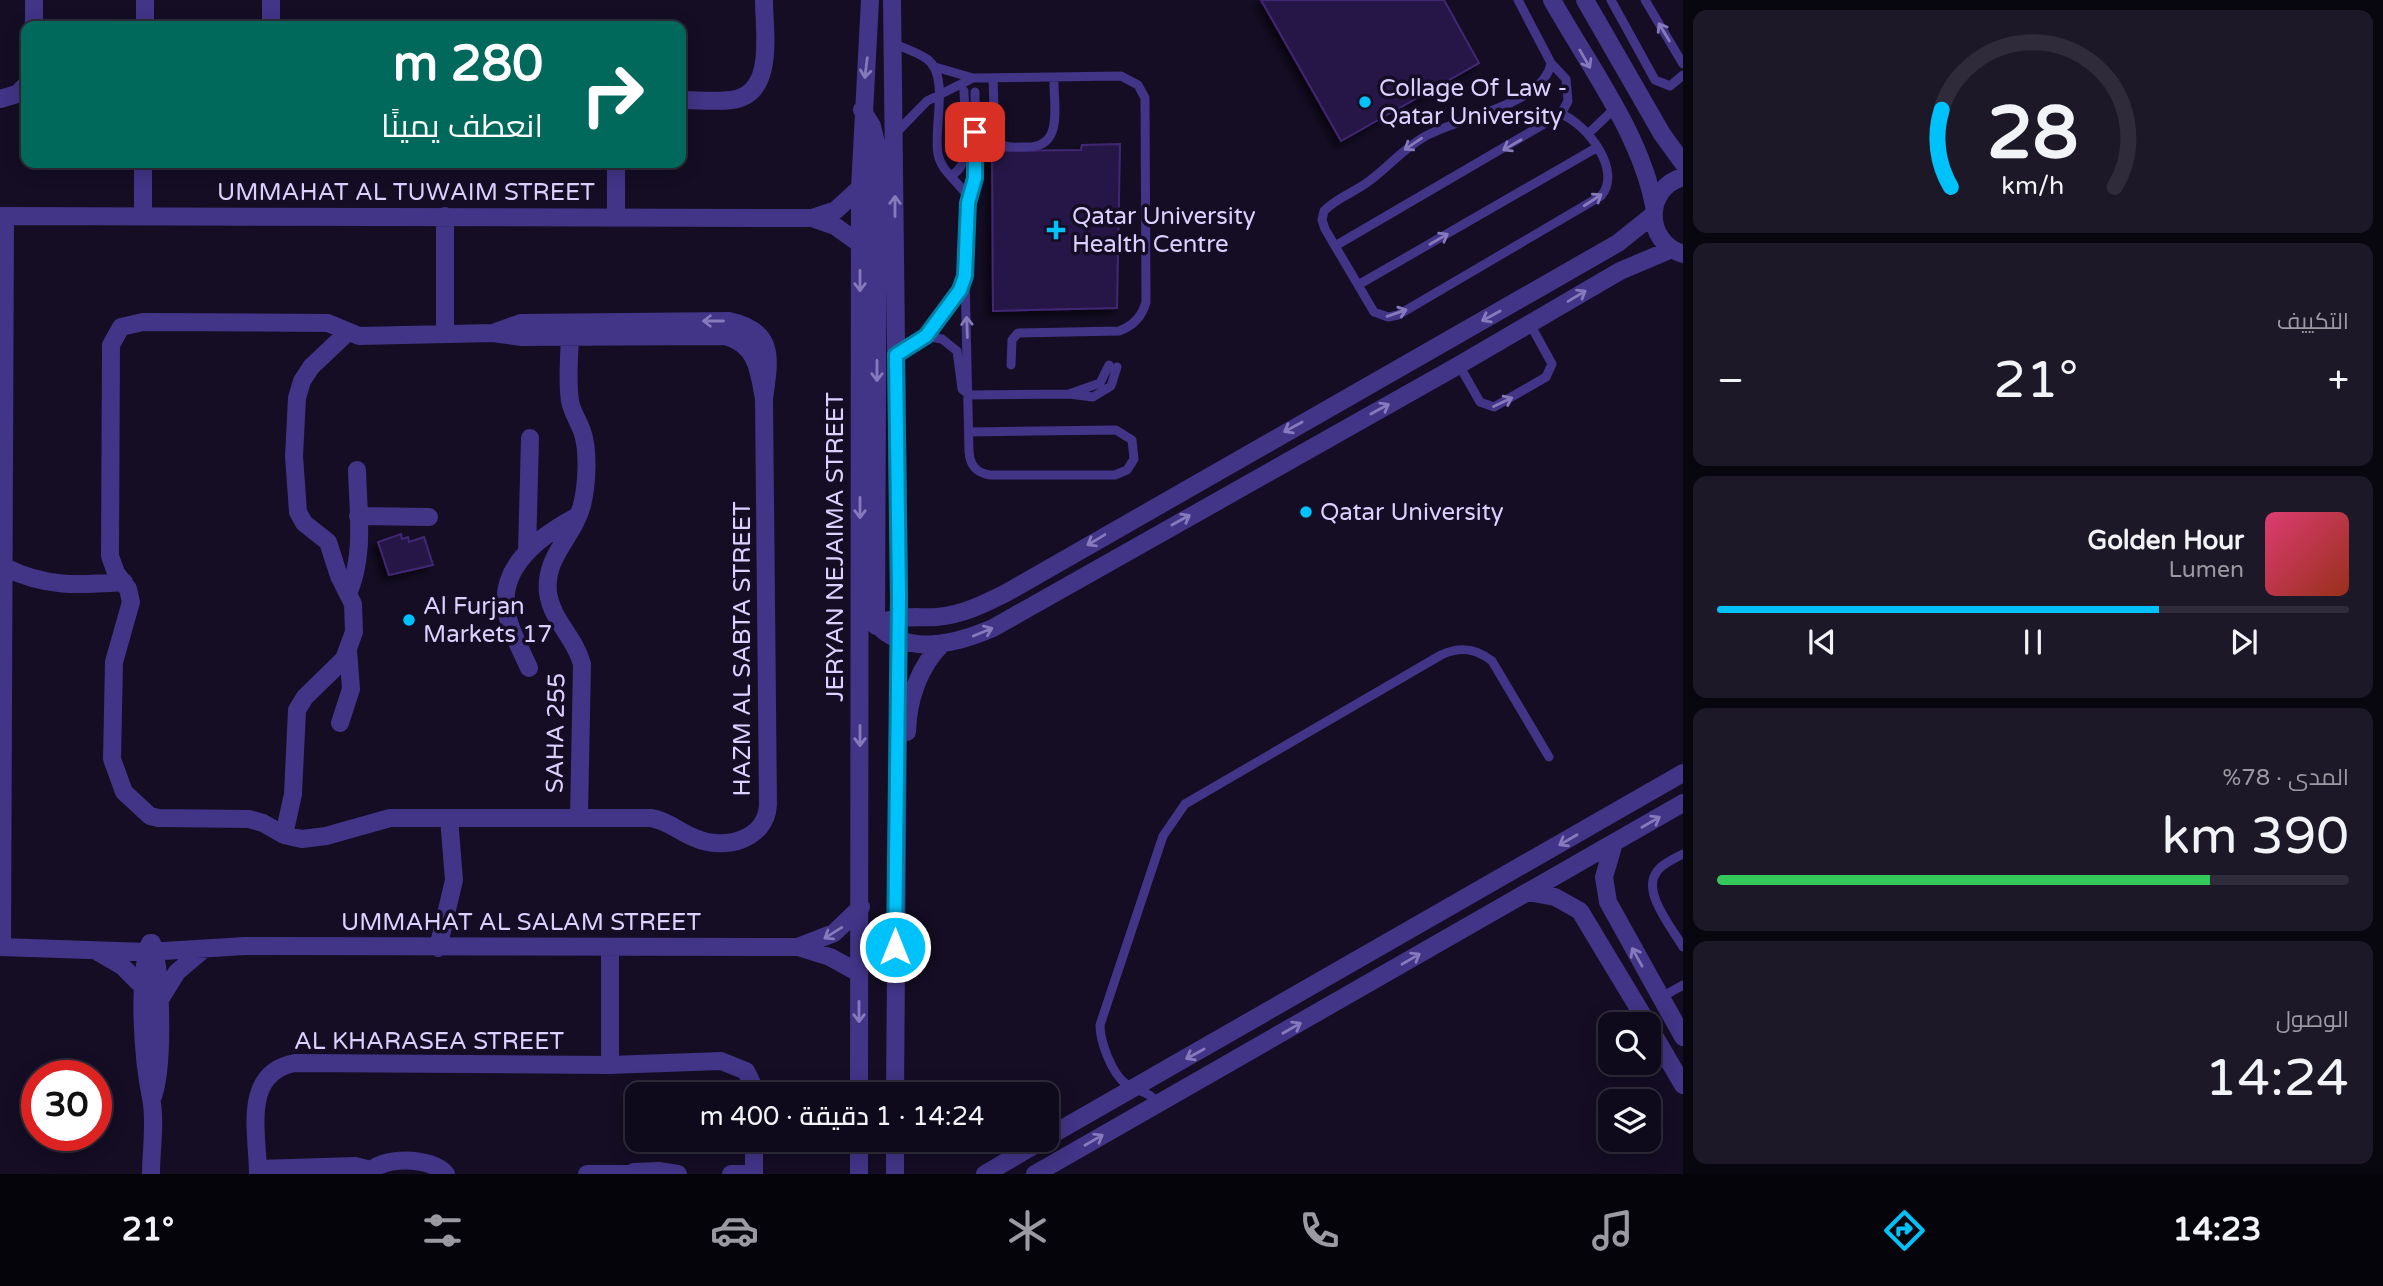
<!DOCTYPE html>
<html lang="ar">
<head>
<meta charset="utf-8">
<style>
  :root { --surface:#0f0a1b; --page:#1d1828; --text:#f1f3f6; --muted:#9b9aa3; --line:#2f2b3a; --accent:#00c2fb }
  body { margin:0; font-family:"Varela Round",Cairo,sans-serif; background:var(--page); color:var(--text); direction:rtl; height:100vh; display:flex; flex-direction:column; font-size:26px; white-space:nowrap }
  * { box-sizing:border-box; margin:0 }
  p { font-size:23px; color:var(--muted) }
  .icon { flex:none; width:38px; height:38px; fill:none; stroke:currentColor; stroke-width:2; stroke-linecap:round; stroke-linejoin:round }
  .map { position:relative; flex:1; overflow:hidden; direction:ltr }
  .side { display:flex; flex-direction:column; gap:10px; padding:10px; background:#08060f; width:700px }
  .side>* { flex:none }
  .top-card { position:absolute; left:21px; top:21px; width:665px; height:147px; border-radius:14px; box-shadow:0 4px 18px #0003,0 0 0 2px var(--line); direction:rtl; background:#00695c; color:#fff; overflow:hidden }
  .buttons { position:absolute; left:1598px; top:1012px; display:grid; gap:14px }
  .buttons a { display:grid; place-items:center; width:63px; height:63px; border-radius:14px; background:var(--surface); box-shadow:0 4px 18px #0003,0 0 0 2px var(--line); font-size:35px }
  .speed { position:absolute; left:21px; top:1060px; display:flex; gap:14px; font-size:35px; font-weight:700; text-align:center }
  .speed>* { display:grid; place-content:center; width:91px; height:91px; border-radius:50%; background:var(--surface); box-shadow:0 4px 18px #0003,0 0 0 2px var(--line); line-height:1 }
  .speed .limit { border:10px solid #d22; background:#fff; color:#111 }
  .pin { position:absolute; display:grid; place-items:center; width:60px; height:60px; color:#fff; margin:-30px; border-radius:14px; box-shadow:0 4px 10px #0006 }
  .me { position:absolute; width:77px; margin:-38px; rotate:0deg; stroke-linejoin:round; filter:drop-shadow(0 0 5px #0008) }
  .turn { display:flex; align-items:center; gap:24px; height:147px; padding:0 28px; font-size:32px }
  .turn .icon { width:91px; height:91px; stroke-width:2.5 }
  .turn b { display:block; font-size:49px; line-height:60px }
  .big { font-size:52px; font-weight:600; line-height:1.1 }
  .side .widget { flex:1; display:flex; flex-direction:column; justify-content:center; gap:10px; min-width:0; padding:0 24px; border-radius:14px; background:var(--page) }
  .side .dial { align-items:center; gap:0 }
  .dial svg { height:182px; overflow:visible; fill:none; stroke:var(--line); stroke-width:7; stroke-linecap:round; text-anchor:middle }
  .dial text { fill:var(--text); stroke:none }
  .song { display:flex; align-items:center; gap:21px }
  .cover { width:84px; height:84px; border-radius:10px; background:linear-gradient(135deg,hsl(340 70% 55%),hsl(10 70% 35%)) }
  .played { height:7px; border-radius:4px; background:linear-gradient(90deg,var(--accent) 70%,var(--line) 70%) }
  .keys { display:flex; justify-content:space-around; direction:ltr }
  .heat { display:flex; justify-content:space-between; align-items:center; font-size:38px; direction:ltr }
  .charge { height:10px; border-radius:5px; background:linear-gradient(90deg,#34c759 78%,var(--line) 0) }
  .trip { position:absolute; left:625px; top:1082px; width:434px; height:70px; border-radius:14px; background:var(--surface); box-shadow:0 4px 18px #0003,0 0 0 2px var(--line); font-weight:600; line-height:70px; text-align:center; direction:rtl }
  .tabs { display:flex; height:112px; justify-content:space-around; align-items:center; background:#06040b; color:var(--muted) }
  .tabs .icon { width:49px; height:49px }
  .tabs .active { color:var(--accent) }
  .tabs b { font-size:32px; color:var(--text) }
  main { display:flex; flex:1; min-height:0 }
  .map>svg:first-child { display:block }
  .building { fill:#271746; stroke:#412874; stroke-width:2; filter:url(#shadow) }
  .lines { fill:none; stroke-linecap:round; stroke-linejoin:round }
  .lane { stroke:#423486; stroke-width:9 }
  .street { stroke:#423486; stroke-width:18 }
  .oneway { stroke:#877abc }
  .route-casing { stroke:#007ea3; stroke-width:18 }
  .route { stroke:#00c2fb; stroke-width:12 }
  .poi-dot { fill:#00c2fb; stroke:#140d24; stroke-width:2.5 }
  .labels { text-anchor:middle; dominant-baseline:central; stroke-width:7; stroke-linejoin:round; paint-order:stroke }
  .poi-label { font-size:24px; fill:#dbd0ff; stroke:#140d24; text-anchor:start }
  .street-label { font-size:24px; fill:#dbd0ff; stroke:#140d24 }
</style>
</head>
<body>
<main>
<section class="side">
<div class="widget dial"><svg viewBox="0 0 100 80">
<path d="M14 69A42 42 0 1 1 86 69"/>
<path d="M14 69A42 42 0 0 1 10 35" stroke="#00c2fb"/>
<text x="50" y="56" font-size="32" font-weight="700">28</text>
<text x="50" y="72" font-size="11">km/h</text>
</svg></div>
<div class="widget"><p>التكييف</p>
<div class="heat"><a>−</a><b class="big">21°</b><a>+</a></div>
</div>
<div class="widget">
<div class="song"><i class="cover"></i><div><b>Golden Hour</b><p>Lumen</p></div></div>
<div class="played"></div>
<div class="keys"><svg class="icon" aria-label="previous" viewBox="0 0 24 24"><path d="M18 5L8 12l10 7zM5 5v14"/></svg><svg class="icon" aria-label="pause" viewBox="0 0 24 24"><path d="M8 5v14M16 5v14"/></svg><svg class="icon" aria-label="next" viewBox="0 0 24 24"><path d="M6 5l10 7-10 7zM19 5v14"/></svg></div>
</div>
<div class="widget"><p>المدى · 78%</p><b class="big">390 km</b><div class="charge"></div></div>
<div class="widget"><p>الوصول</p><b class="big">14:24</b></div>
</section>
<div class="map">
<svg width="1683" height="1174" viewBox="0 0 1683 1174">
  <defs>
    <filter id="shadow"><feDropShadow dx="-5" dy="5" stdDeviation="3.5" flood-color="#0009"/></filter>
  </defs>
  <rect width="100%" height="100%" fill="#140d24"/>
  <!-- building -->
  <path class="building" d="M 1261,0 L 1444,0 L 1479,63 L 1341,141 Z
    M 1120,144 L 1117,308 L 993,311 L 992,151 L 1081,150 L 1082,145 Z
    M 401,534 L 402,539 L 408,537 L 409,542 L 424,537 L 433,565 L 389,575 L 378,542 Z"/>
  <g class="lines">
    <!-- lane -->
    <path class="lane" d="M 1611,0 L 1655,80 L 1670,86 L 1683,75
      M 1645,0 L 1683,64
      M 892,43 C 904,48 917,52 927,59 C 950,75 933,129 938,154 C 941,172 961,183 969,199
      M 1551,63 C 1544,105 1457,118 1424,137 C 1401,150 1386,170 1365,184 C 1352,193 1335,199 1324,211 L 1322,220 L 1325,229 L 1374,312 L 1388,317 L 1398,315 L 1601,196 C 1623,171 1587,124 1561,114
      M 935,67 L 973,78 L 1121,76 L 1138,85 L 1145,98 L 1146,302 C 1142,317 1133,326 1119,331 L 1018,333 L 1012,340 L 1011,365
      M 993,78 L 995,140 C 1004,149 1014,147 1026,147 C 1065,148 1053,105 1054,77
      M 896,133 L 927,101 L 971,79
      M 1588,134 L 1614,109
      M 952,175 C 976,161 964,115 964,91
      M 1335,246 L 1561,114 L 1568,101 L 1566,79 L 1551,63 L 1518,0
      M 1358,285 L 1596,148
      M 925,336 L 942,339 L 957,351 L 962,389 L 969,395 L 1069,394 L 1093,397 L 1111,386 L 1117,367
      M 897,355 C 925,332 951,319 963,281
      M 1459,365 L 1480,402 L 1494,407 L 1546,377 L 1552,364 L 1530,324
      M 1069,394 L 1100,383 L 1109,365
      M 969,432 L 1116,430 L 1132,440 L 1134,459 L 1127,470 L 1115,475 L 990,475 C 977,473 970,466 969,452 L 965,276 L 968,203 L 975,178 L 975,92
      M 1683,854 C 1674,859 1661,864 1656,873 C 1642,893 1673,929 1683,947
      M 1660,998 L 1683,985
      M 1158,1104 C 1149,1090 1138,1093 1126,1084 C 1112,1074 1100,1042 1100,1025 L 1163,836 L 1185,804 L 1441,655 C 1460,646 1476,648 1492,661 L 1549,757"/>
    <!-- street -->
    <path class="street" d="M 271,0 L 271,26
      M 892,0 L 899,597 L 895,1094
      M 1552,0 C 1587,63 1641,134 1654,206
      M 1585,0 L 1662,134 L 1683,163
      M 34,26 L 34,0
      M 145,26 L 145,0
      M 0,99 L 17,94 L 26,85
      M 681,100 C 697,100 715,102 731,100 C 776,95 764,32 764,0
      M 862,110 L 872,126 L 878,151 L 876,626
      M 616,163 L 616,217
      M 1683,177 C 1644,188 1644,242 1683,254
      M 0,216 L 812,218 L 836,210 L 860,188
      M 143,216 L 143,163
      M 812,218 L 835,226 L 860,244
      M 493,333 L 521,323 L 729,321 C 777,331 769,361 764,399 L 768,805 C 766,840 724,851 695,838 C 679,832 669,821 651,818 L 390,818 L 326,836 L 302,839 L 284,835 L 263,823 L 249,819 L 158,818 L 150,816 L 124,792 L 112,759 L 114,662 L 131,602 L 128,589 L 116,573 L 110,556 L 111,345 L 121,327 L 143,322 L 328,323 L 359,336 L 493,333 L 522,337 L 725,336 C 757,344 759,371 764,399
      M 445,334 L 445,216
      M 570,337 C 569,358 567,381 570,401 C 572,412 578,420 582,431 C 589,450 587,485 582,505 C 574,537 544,556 548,593 C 552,621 575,637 582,664 L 579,816
      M 358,516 L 429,517
      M 527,552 L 530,438
      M 5,567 C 45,588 81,585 124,582
      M 348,594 C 365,555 358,511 357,470
      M 862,601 C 887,659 944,649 993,628 L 1459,365 L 1620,271 L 1672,249
      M 886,621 C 902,615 920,618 937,617 C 962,615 984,604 1006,593 L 1618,243 L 1653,215
      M 529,668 C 521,649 508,628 506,607 C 501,564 542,535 576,517
      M 340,723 L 351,689 L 348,650
      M 907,732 C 908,699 919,666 943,643
      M 284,835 L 293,794 L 297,710 L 305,697 L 344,659 L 354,632 L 353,604 L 339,576 L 328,542 L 304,523 L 298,512 L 294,456 L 297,398 L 302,381 L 311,367 L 348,332
      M 1614,843 L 1604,877 L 1608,902 L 1683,1037
      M 1528,892 L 1555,897 L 1580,911 L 1648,1024
      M 150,943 C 137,982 143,1059 151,1098 C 156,1121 151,1150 151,1174
      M 0,947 L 147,952 L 245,946 L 798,947 L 834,933 L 861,907
      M 2,947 L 5,216
      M 610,947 L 610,1065
      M 798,947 L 830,957 L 859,973
      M 438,948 L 454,880 L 449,818
      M 98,952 L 122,966 L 144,988
      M 159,1001 L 177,972 L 203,950
      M 1648,1025 L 1683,1085
      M 859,1094 L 860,188 L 870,0
      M 152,1099 C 164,1070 162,974 152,943
      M 1046,1138 L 1683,773
      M 258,1169 L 355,1166 L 371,1170
      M 634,1172 L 658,1171 L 678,1174
      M 258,1174 C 258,1134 241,1073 295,1063 L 610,1065 L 721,1061 L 746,1071 L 757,1094
      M 368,1174 C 381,1155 432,1157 446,1174
      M 587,1174 L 641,1174
      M 731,1174 L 754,1174
      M 754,1174 L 754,1139
      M 859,1174 L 859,1139
      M 895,1174 L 895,1139
      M 985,1174 L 1045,1139
      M 1035,1174 L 1683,803"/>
  </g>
  <!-- one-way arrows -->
  <defs><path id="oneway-shaft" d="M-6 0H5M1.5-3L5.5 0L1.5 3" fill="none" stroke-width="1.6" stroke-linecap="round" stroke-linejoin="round" transform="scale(1.75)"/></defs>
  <g class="oneway">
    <use href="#oneway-shaft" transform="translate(1664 32) rotate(-121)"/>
    <use href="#oneway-shaft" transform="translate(1585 59) rotate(60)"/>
    <use href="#oneway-shaft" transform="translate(866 68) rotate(97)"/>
    <use href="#oneway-shaft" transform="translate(1413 144) rotate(146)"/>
    <use href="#oneway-shaft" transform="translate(1512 145) rotate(150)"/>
    <use href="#oneway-shaft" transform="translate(1593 200) rotate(-33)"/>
    <use href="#oneway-shaft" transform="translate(895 206) rotate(-90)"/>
    <use href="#oneway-shaft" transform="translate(1439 239) rotate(-30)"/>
    <use href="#oneway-shaft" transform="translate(860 281) rotate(90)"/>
    <use href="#oneway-shaft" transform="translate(1577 296) rotate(-31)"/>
    <use href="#oneway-shaft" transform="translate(1397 313) rotate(-19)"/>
    <use href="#oneway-shaft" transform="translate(1491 316) rotate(151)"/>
    <use href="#oneway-shaft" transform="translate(713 321) rotate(180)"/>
    <use href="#oneway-shaft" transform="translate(967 327) rotate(-92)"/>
    <use href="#oneway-shaft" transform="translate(877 371) rotate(90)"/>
    <use href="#oneway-shaft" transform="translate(1503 402) rotate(-26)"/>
    <use href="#oneway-shaft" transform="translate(1380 409) rotate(-29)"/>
    <use href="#oneway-shaft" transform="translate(1293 427) rotate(151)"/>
    <use href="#oneway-shaft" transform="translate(860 508) rotate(90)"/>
    <use href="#oneway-shaft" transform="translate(1181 520) rotate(-29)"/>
    <use href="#oneway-shaft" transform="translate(1096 540) rotate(149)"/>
    <use href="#oneway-shaft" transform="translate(983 632) rotate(-22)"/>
    <use href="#oneway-shaft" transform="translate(860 736) rotate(90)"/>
    <use href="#oneway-shaft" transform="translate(1651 822) rotate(-30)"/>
    <use href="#oneway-shaft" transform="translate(1568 840) rotate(150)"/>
    <use href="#oneway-shaft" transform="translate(833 933) rotate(148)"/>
    <use href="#oneway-shaft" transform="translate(1637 957) rotate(-119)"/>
    <use href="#oneway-shaft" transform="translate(1411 959) rotate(-30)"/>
    <use href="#oneway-shaft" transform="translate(859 1012) rotate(90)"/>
    <use href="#oneway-shaft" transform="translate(1292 1028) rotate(-30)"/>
    <use href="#oneway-shaft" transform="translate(1195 1054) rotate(151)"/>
    <use href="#oneway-shaft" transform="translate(1094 1140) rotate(-30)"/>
  </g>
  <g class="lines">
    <!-- route casing -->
    <g class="route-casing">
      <path id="route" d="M 895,947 L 899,597 L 896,355 L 926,336 L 960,290 L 965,276 L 968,203 L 975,178 L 975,132"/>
    </g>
    <!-- route -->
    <use href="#route" class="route"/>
  </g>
  <!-- markers -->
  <g class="poi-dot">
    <circle cx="1365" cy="102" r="7"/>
    <path d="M1052.5 219.5h7v7h7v7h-7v7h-7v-7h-7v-7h7z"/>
    <circle cx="1306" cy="512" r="7"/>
    <circle cx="409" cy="620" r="7"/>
  </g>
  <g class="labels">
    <!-- poi labels -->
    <g class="poi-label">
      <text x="1379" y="88">Collage Of Law -<tspan x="1379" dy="28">Qatar University</tspan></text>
      <text x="1072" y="216">Qatar University<tspan x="1072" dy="28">Health Centre</tspan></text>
      <text x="1320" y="512">Qatar University</text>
      <text x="423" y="606">Al Furjan<tspan x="423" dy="28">Markets 17</tspan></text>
    </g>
    <!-- street labels -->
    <g class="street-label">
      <text x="406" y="192">UMMAHAT AL TUWAIM STREET</text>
      <text transform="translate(835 547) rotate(-90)">JERYAN NEJAIMA STREET</text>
      <text transform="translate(742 649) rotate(-90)">HAZM AL SABTA STREET</text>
      <text transform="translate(556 733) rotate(-89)">SAHA 255</text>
      <text x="521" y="922">UMMAHAT AL SALAM STREET</text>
      <text x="429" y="1041">AL KHARASEA STREET</text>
    </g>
  </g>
</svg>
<div class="buttons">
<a><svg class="icon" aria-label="search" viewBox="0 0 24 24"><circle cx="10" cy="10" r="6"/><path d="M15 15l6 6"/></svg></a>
<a><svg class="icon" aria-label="layers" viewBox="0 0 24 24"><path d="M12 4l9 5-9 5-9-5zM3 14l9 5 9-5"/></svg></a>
</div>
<div class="speed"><div class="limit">30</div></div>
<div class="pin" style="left:975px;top:132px;background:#d93025"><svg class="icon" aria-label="arrive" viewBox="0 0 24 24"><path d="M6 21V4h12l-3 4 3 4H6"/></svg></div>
<svg class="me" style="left:895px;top:947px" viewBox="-20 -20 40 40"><circle r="17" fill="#00c2fb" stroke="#fff" stroke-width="3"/><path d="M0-11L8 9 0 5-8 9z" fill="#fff"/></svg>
<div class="trip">14:24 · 1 دقيقة · 400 m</div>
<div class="top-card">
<div class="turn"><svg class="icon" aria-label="right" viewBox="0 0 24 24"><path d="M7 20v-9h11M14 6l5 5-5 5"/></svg><div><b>280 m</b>انعطف يمينًا</div></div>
</div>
</div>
</main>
<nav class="tabs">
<b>14:23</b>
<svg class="icon active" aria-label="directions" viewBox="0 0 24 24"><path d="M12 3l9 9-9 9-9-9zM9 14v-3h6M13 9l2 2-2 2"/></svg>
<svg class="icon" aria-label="music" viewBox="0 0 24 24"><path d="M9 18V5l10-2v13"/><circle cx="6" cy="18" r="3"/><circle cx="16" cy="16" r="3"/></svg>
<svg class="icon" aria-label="phone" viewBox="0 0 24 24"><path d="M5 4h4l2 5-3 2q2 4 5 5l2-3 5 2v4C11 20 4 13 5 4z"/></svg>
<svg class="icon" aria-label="climate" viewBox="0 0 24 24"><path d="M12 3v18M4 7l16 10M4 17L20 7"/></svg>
<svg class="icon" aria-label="car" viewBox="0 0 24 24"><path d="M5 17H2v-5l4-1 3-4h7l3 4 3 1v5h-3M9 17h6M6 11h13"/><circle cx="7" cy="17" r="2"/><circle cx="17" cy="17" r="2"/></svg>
<svg class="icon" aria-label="filters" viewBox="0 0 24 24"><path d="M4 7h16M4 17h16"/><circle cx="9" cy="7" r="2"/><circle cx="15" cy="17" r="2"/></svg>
<b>21°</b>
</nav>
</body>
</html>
